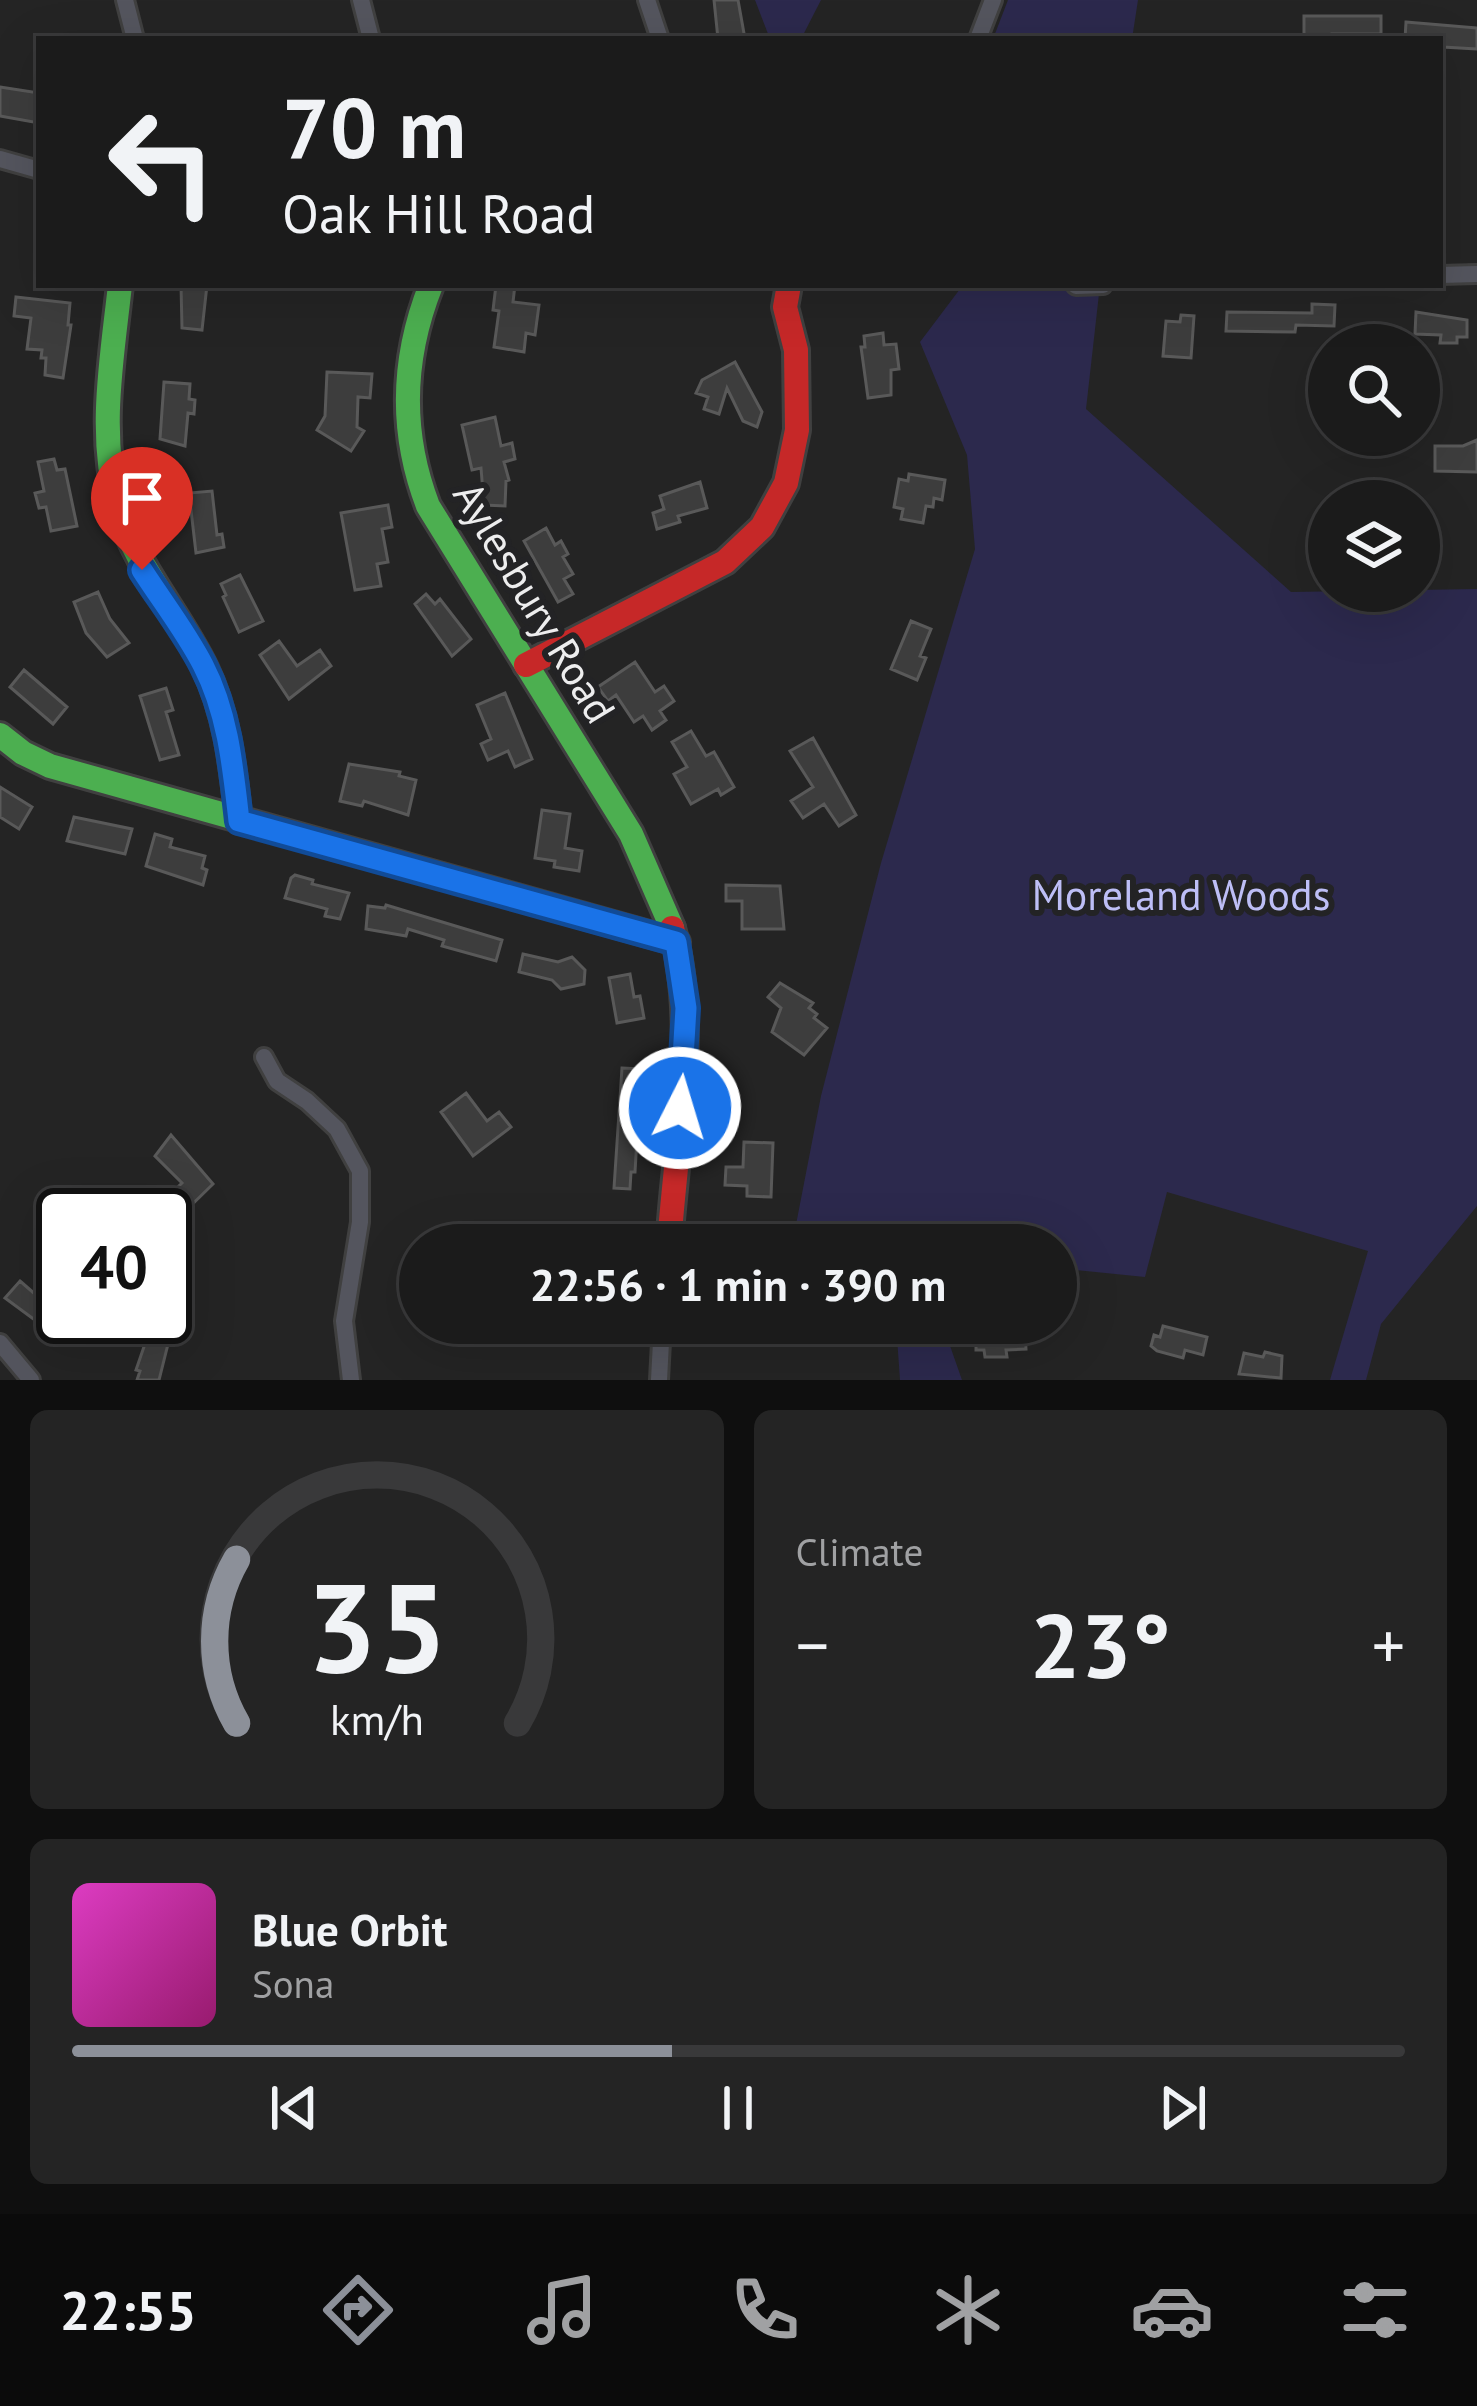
<!DOCTYPE html>
<html lang="en">
<head>
<meta charset="utf-8">
<style>
  :root { --surface:#1b1b1b; --page:#242424; --text:#f1f3f6; --muted:#a0a1a3; --line:#39393a; --accent:#8c9099 }
  body { margin:0; font-family:"PT Sans",sans-serif; background:var(--page); color:var(--text); height:100vh; display:flex; flex-direction:column; font-size:45px; white-space:nowrap }
  * { box-sizing:border-box; margin:0 }
  p { font-size:39px; color:var(--muted) }
  .icon { flex:none; width:66px; height:66px; fill:none; stroke:currentColor; stroke-width:2; stroke-linecap:round; stroke-linejoin:round }
  .map { position:relative; height:1380px; overflow:hidden }
  .panel { display:flex; flex-direction:column; gap:30px; padding:30px; background:#0f0f0f; flex:1 }
  .panel>* { flex:none }
  .hud { position:absolute; left:36px; top:36px; width:1407px; height:252px; border-radius:0px; box-shadow:0 12px 48px #0002,0 0 0 3px var(--line); background:#1b1b1b; color:var(--text); overflow:hidden }
  .controls { position:absolute; left:1308px; top:324px; display:grid; gap:24px }
  .controls a { display:grid; place-items:center; width:132px; height:132px; border-radius:50%; background:var(--surface); box-shadow:0 12px 48px #0002,0 0 0 3px var(--line); font-size:60px }
  .speed { position:absolute; left:36px; top:1188px; display:flex; gap:24px; font-size:60px; font-weight:700; text-align:center }
  .speed>* { display:grid; place-content:center; width:156px; height:156px; border-radius:50%; background:var(--surface); box-shadow:0 12px 48px #0002,0 0 0 3px var(--line); line-height:1 }
  .speed .limit { border:6px solid #111; border-radius:18px; background:#fff; color:#111 }
  .pin { position:absolute; display:grid; place-items:center; width:102px; height:102px; color:#fff; margin:-123px -51px; border-radius:50% 50% 50% 0; rotate:-45deg; box-shadow:0 0 12px #0007 }
  .pin .icon { rotate:45deg }
  .me { position:absolute; width:132px; margin:-66px; rotate:5deg; stroke-linejoin:round; filter:drop-shadow(0 0 9px #0008) }
  .turn { display:flex; align-items:center; gap:42px; height:252px; padding:0 48px; font-size:54px }
  .turn .icon { width:156px; height:156px; stroke-width:2.5 }
  .turn b { display:block; font-size:84px; line-height:102px }
  .big { font-size:90px; font-weight:700; line-height:1.1 }
  .panel .card { flex:1; display:flex; flex-direction:column; justify-content:center; gap:18px; min-width:0; padding:0 42px; border-radius:18px; background:var(--page) }
  .panel .dial { align-items:center; gap:0 }
  .dial svg { height:312px; overflow:visible; fill:none; stroke:var(--line); stroke-width:7; stroke-linecap:round; text-anchor:middle }
  .dial text { fill:var(--text); stroke:none }
  .song { display:flex; align-items:center; gap:36px }
  .cover { width:144px; height:144px; border-radius:18px; background:linear-gradient(135deg,hsl(310 70% 55%),hsl(320 70% 35%)) }
  .played { height:12px; border-radius:6px; background:linear-gradient(90deg,var(--accent) 45%,var(--line) 45%) }
  .keys { display:flex; justify-content:space-around; direction:ltr }
  .heat { display:flex; justify-content:space-between; align-items:center; font-size:66px; direction:ltr }
  .panel .tiles { flex:1; display:grid; gap:30px; grid-template-columns:1fr 1fr }
  .card:last-child { grid-column:span 2 }
  .trip { position:absolute; left:399px; top:1224px; width:678px; height:120px; border-radius:60px; background:var(--surface); box-shadow:0 12px 48px #0002,0 0 0 3px var(--line); font-weight:700; line-height:120px; text-align:center }
  .tab-bar { display:flex; height:192px; justify-content:space-around; align-items:center; background:#0b0b0b; color:var(--muted) }
  .tab-bar .icon { width:84px; height:84px }
  .tab-bar .on { color:var(--accent) }
  .tab-bar b { font-size:54px; color:var(--text) }
  .map>svg:first-child { display:block }
  .green { fill:#2c294d }
  .building { fill:#3d3d3d; stroke:#595959; stroke-width:3 }
  .lines { fill:none; stroke-linecap:round; stroke-linejoin:round }
  .street-casing { stroke:#404040; stroke-width:22 }
  .fast-casing { stroke:#404040; stroke-width:30 }
  .jam-casing { stroke:#404040; stroke-width:30 }
  .street { stroke:#54555e; stroke-width:16 }
  .fast { stroke:#4caf50; stroke-width:24 }
  .jam { stroke:#c62828; stroke-width:24 }
  .route-casing { stroke:#114b97; stroke-width:30 }
  .route { stroke:#1a73e8; stroke-width:21 }
  .labels { text-anchor:middle; dominant-baseline:central; stroke-width:12; stroke-linejoin:round; paint-order:stroke }
  .street-label { font-size:42px; fill:#ededee; stroke:#232325 }
  .park-label { font-size:42px; fill:#bdbef6; stroke:#232325 }
</style>
</head>
<body>
<div class="map">
<svg width="1477" height="1380" viewBox="0 0 1477 1380">
  <rect width="100%" height="100%" fill="#242424"/>
  <!-- green -->
  <path class="green" d="M 755,0 L 821,0 L 801,39 L 770,39 Z
    M 1008,0 L 1138,0 L 1132,39 L 993,39 Z
    M 963,285 L 1100,285 L 1086,409 L 1291,592 L 1477,589 L 1477,1206 L 1381,1324 L 1366,1380 L 1330,1380 L 1368,1251 L 1167,1192 L 1145,1277 L 1056,1268 L 1056,1245 L 792,1245 L 821,1096 L 881,863 L 975,549 L 967,455 L 920,342 Z
    M 896,1323 L 942,1323 L 962,1380 L 900,1380 Z"/>
  <!-- building -->
  <path class="building" d="M 714,0 L 738,0 L 745,39 L 718,39 Z
    M 1304,16 L 1381,16 L 1381,34 L 1332,34 L 1332,39 L 1304,37 Z
    M 1406,22 L 1477,28 L 1477,49 L 1443,47 L 1443,39 L 1405,39 Z
    M 0,87 L 39,93 L 39,123 L 0,116 Z
    M 181,285 L 207,285 L 202,330 L 182,328 Z
    M 496,285 L 515,285 L 513,302 L 539,305 L 535,335 L 526,333 L 524,352 L 494,347 L 499,311 L 493,310 Z
    M 16,297 L 70,303 L 68,325 L 71,325 L 63,378 L 45,375 L 46,358 L 41,358 L 42,350 L 27,349 L 31,318 L 14,316 Z
    M 1312,304 L 1335,305 L 1334,326 L 1296,325 L 1295,332 L 1226,331 L 1227,312 L 1312,313 Z
    M 1416,312 L 1467,320 L 1467,337 L 1457,337 L 1457,343 L 1440,343 L 1441,335 L 1415,334 Z
    M 1181,315 L 1194,316 L 1191,358 L 1163,356 L 1166,321 L 1180,322 Z
    M 883,333 L 884,345 L 896,344 L 899,369 L 891,370 L 891,395 L 868,398 L 861,347 L 865,347 L 864,336 Z
    M 735,362 L 762,412 L 757,427 L 743,421 L 727,388 L 719,414 L 704,409 L 708,397 L 696,393 L 702,380 Z
    M 327,372 L 372,374 L 370,398 L 358,397 L 357,427 L 364,431 L 351,451 L 317,430 L 325,416 Z
    M 164,382 L 190,384 L 189,399 L 195,400 L 194,414 L 188,413 L 185,446 L 160,439 Z
    M 495,417 L 501,446 L 512,443 L 515,459 L 504,462 L 509,480 L 506,481 L 505,506 L 484,505 L 481,468 L 472,470 L 462,425 Z
    M 1477,440 L 1477,472 L 1435,471 L 1435,446 L 1463,446 Z
    M 54,459 L 57,470 L 65,469 L 77,526 L 51,531 L 46,507 L 39,508 L 35,493 L 44,491 L 38,462 Z
    M 909,474 L 945,480 L 942,500 L 934,498 L 933,507 L 926,506 L 923,523 L 901,519 L 903,509 L 894,507 L 899,479 L 908,481 Z
    M 700,482 L 707,508 L 678,516 L 680,522 L 657,529 L 653,513 L 664,509 L 660,496 Z
    M 212,491 L 217,535 L 222,534 L 224,547 L 196,553 L 189,493 Z
    M 388,505 L 392,527 L 382,529 L 388,562 L 377,564 L 381,586 L 355,590 L 341,513 Z
    M 546,528 L 555,545 L 561,541 L 568,554 L 563,557 L 573,574 L 564,579 L 573,594 L 558,602 L 524,541 Z
    M 240,575 L 263,621 L 239,632 L 223,597 L 226,595 L 221,584 Z
    M 98,592 L 110,619 L 129,643 L 107,657 L 86,633 L 74,602 Z
    M 426,594 L 435,604 L 440,599 L 471,639 L 452,656 L 415,604 Z
    M 911,621 L 931,629 L 920,656 L 926,658 L 917,680 L 891,669 Z
    M 279,641 L 297,666 L 320,650 L 331,666 L 289,699 L 260,655 Z
    M 635,662 L 655,692 L 664,686 L 674,701 L 660,711 L 666,720 L 652,730 L 643,716 L 634,722 L 616,695 L 608,701 L 598,687 Z
    M 24,670 L 67,707 L 53,724 L 10,687 Z
    M 166,688 L 173,710 L 166,712 L 179,755 L 160,760 L 140,696 Z
    M 505,693 L 532,759 L 515,767 L 508,751 L 488,760 L 481,744 L 491,739 L 477,705 Z
    M 691,731 L 706,756 L 714,752 L 734,787 L 721,795 L 718,789 L 691,804 L 674,774 L 687,767 L 672,742 Z
    M 813,738 L 856,815 L 839,826 L 824,804 L 803,818 L 791,801 L 813,787 L 790,751 Z
    M 349,764 L 400,772 L 399,776 L 416,780 L 408,815 L 364,801 L 362,806 L 340,801 Z
    M 0,787 L 32,807 L 19,829 L 0,817 Z
    M 542,810 L 570,814 L 565,848 L 582,851 L 579,871 L 554,867 L 555,861 L 535,858 Z
    M 74,817 L 132,829 L 125,854 L 67,841 Z
    M 155,834 L 172,839 L 170,847 L 205,856 L 202,868 L 207,870 L 203,885 L 146,866 Z
    M 295,875 L 313,880 L 312,884 L 349,893 L 340,919 L 325,916 L 327,909 L 285,898 L 291,878 Z
    M 726,885 L 780,886 L 784,929 L 742,929 L 742,901 L 726,901 Z
    M 386,905 L 502,940 L 496,961 L 442,946 L 444,940 L 408,929 L 406,936 L 366,929 L 368,906 L 385,908 Z
    M 523,954 L 558,962 L 572,957 L 585,970 L 584,984 L 561,989 L 552,980 L 519,972 Z
    M 630,974 L 634,997 L 640,996 L 644,1018 L 617,1023 L 609,978 Z
    M 780,983 L 813,1003 L 809,1008 L 817,1014 L 814,1018 L 827,1028 L 804,1055 L 772,1032 L 781,1008 L 768,997 Z
    M 622,1068 L 641,1069 L 635,1172 L 631,1172 L 630,1189 L 614,1188 Z
    M 466,1093 L 487,1121 L 499,1112 L 511,1127 L 473,1156 L 441,1112 Z
    M 171,1135 L 213,1184 L 165,1231 L 165,1215 L 148,1215 L 182,1183 L 155,1156 Z
    M 744,1142 L 773,1143 L 771,1197 L 747,1196 L 747,1186 L 725,1185 L 726,1167 L 743,1167 Z
    M 20,1281 L 59,1315 L 47,1329 L 5,1298 Z
    M 970,1323 L 991,1323 L 991,1334 L 1025,1333 L 1026,1349 L 1006,1350 L 1007,1357 L 985,1357 L 984,1350 L 976,1350 L 976,1342 L 971,1343 Z
    M 1163,1326 L 1207,1337 L 1203,1355 L 1185,1350 L 1183,1358 L 1157,1351 L 1151,1346 L 1154,1335 L 1160,1337 Z
    M 148,1335 L 169,1340 L 159,1380 L 137,1380 L 140,1371 L 136,1370 Z
    M 1265,1352 L 1282,1356 L 1281,1378 L 1239,1374 L 1244,1353 L 1263,1357 Z"/>
  <g class="lines">
    <!-- street casing -->
    <g class="street-casing">
      <path id="street" d="M 125,0 L 135,39
        M 361,0 L 371,39
        M 647,0 L 660,39
        M 978,39 L 993,0
        M 0,159 L 39,170
        M 1440,275 L 1477,274
        M 1076,286 L 1103,285
        M 264,1057 L 277,1081 L 307,1101 L 337,1129 L 360,1171 L 360,1222 L 344,1321 L 351,1380
        M 0,1343 L 31,1380
        M 659,1380 L 662,1323"/>
    </g>
    <!-- fast casing -->
    <g class="fast-casing">
      <path id="fast" d="M 120,285 C 112,358 98,434 118,506 C 135,567 178,612 205,668 C 228,716 233,769 239,821
        M 431,285 C 402,358 400,433 428,506 L 631,834 L 672,928
        M 0,735 L 23,753 L 50,766 L 677,942"/>
    </g>
    <!-- jam casing -->
    <g class="jam-casing">
      <path id="jam" d="M 526,665 L 725,562 L 762,527 L 786,483 L 797,430 L 796,350 L 785,307 L 789,285
        M 669,1245 C 676,1143 699,1026 672,928"/>
    </g>
    <!-- street -->
    <use href="#street" class="street"/>
    <!-- fast -->
    <use href="#fast" class="fast"/>
    <!-- jam -->
    <use href="#jam" class="jam"/>
  </g>
  <g class="lines">
    <!-- route casing -->
    <g class="route-casing">
      <path id="route" d="M 142,570 C 162,601 186,632 203,665 C 228,713 233,768 239,821 L 676,942 L 686,1008 L 680,1108"/>
    </g>
    <!-- route -->
    <use href="#route" class="route"/>
  </g>
  <g class="labels">
    <!-- street labels -->
    <g class="street-label">
      <text transform="translate(535 602) rotate(59)">Aylesbury Road</text>
    </g>
    <!-- park labels -->
    <g class="park-label">
      <text x="1181" y="894">Moreland Woods</text>
    </g>
  </g>
</svg>
<div class="controls">
<a><svg class="icon" aria-label="search" viewBox="0 0 24 24"><circle cx="10" cy="10" r="6"/><path d="M15 15l6 6"/></svg></a>
<a><svg class="icon" aria-label="layers" viewBox="0 0 24 24"><path d="M12 4l9 5-9 5-9-5zM3 14l9 5 9-5"/></svg></a>
</div>
<div class="speed"><div class="limit">40</div></div>
<div class="pin" style="left:142px;top:570px;background:#d93025"><svg class="icon" aria-label="arrive" viewBox="0 0 24 24"><path d="M6 21V4h12l-3 4 3 4H6"/></svg></div>
<svg class="me" style="left:680px;top:1108px" viewBox="-20 -20 40 40"><circle r="17" fill="#1a73e8" stroke="#fff" stroke-width="3"/><path d="M0-11L8 9 0 5-8 9z" fill="#fff"/></svg>
<div class="trip">22:56 · 1 min · 390 m</div>
<div class="hud">
<div class="turn"><svg class="icon" aria-label="left" viewBox="0 0 24 24"><path d="M17 20v-9H6M10 6l-5 5 5 5"/></svg><div><b>70 m</b>Oak Hill Road</div></div>
</div>
</div>
<section class="panel">
<div class="tiles">
<div class="card dial"><svg viewBox="0 0 100 80">
<path d="M14 69A42 42 0 1 1 86 69"/>
<path d="M14 69A42 42 0 0 1 14 27" stroke="#8c9099"/>
<text x="50" y="56" font-size="32" font-weight="700">35</text>
<text x="50" y="72" font-size="11">km/h</text>
</svg></div>
<div class="card"><p>Climate</p>
<div class="heat"><a>−</a><b class="big">23°</b><a>+</a></div>
</div>
<div class="card">
<div class="song"><i class="cover"></i><div><b>Blue Orbit</b><p>Sona</p></div></div>
<div class="played"></div>
<div class="keys"><svg class="icon" aria-label="previous" viewBox="0 0 24 24"><path d="M18 5L8 12l10 7zM5 5v14"/></svg><svg class="icon" aria-label="pause" viewBox="0 0 24 24"><path d="M8 5v14M16 5v14"/></svg><svg class="icon" aria-label="next" viewBox="0 0 24 24"><path d="M6 5l10 7-10 7zM19 5v14"/></svg></div>
</div>
</div>
</section>
<nav class="tab-bar">
<b>22:55</b>
<svg class="icon on" aria-label="directions" viewBox="0 0 24 24"><path d="M12 3l9 9-9 9-9-9zM9 14v-3h6M13 9l2 2-2 2"/></svg>
<svg class="icon" aria-label="music" viewBox="0 0 24 24"><path d="M9 18V5l10-2v13"/><circle cx="6" cy="18" r="3"/><circle cx="16" cy="16" r="3"/></svg>
<svg class="icon" aria-label="phone" viewBox="0 0 24 24"><path d="M5 4h4l2 5-3 2q2 4 5 5l2-3 5 2v4C11 20 4 13 5 4z"/></svg>
<svg class="icon" aria-label="climate" viewBox="0 0 24 24"><path d="M12 3v18M4 7l16 10M4 17L20 7"/></svg>
<svg class="icon" aria-label="car" viewBox="0 0 24 24"><path d="M5 17H2v-5l4-1 3-4h7l3 4 3 1v5h-3M9 17h6M6 11h13"/><circle cx="7" cy="17" r="2"/><circle cx="17" cy="17" r="2"/></svg>
<svg class="icon" aria-label="filters" viewBox="0 0 24 24"><path d="M4 7h16M4 17h16"/><circle cx="9" cy="7" r="2"/><circle cx="15" cy="17" r="2"/></svg>
</nav>
</body>
</html>
